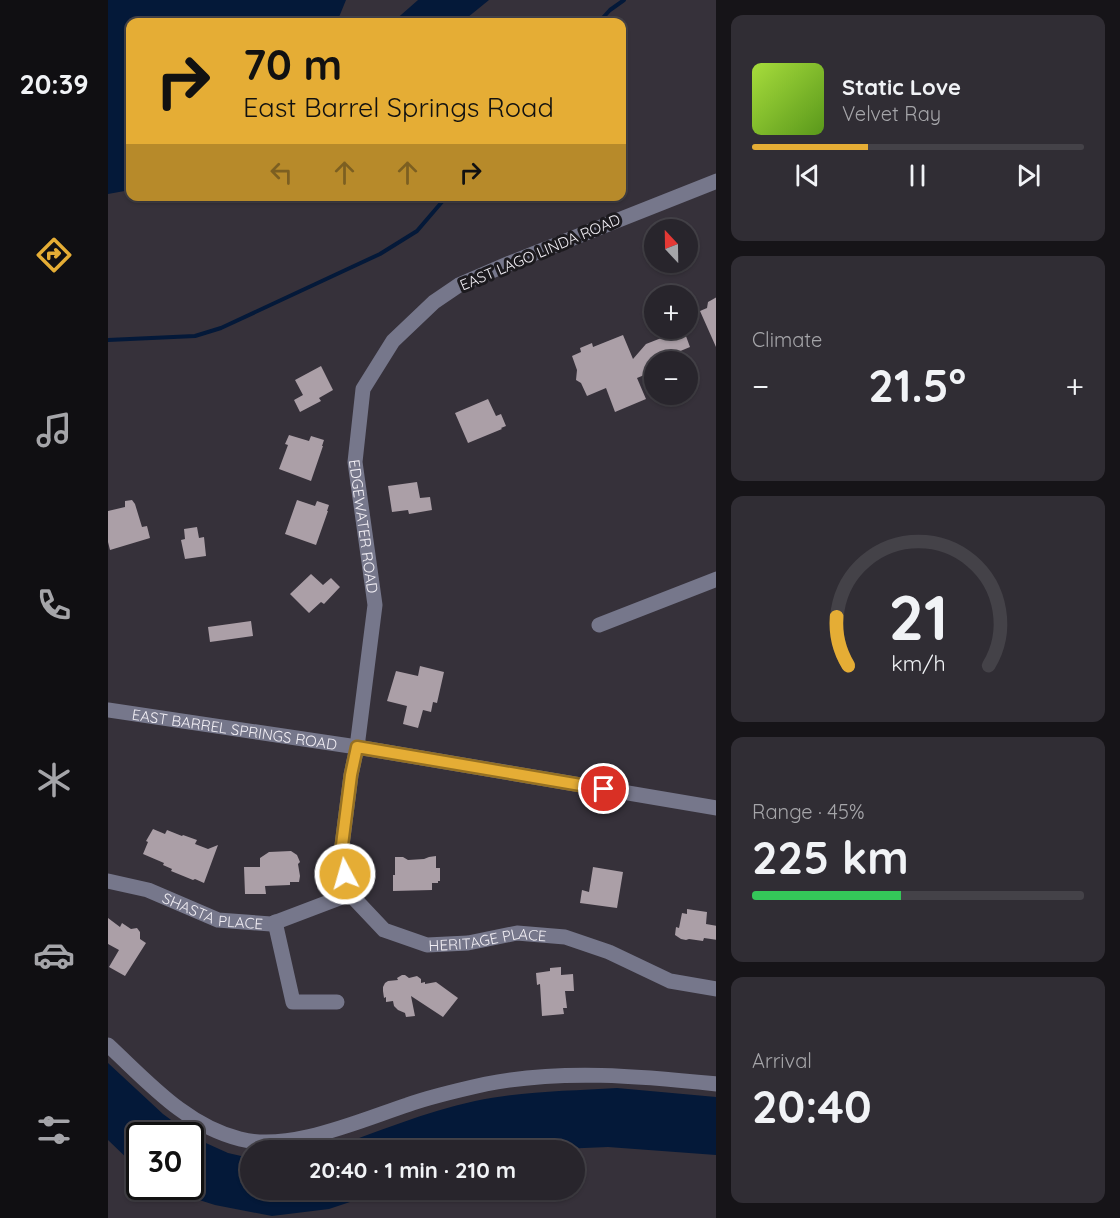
<!DOCTYPE html>
<html lang="en">
<head>
<meta charset="utf-8">
<style>
  :root { --surface:#28252c; --page:#302d34; --text:#f1f3f6; --muted:#a5a5a9; --line:#444248; --accent:#e5ad35 }
  body { margin:0; font-family:Quicksand,sans-serif; background:var(--page); color:var(--text); height:100vh; display:flex; flex-direction:column; font-size:22px; white-space:nowrap }
  * { box-sizing:border-box; margin:0 }
  p { font-size:20px; color:var(--muted) }
  .icon { flex:none; width:33px; height:33px; fill:none; stroke:currentColor; stroke-width:2; stroke-linecap:round; stroke-linejoin:round }
  .map { position:relative; flex:1; overflow:hidden }
  .drawer { display:flex; flex-direction:column; gap:15px; padding:15px; background:#161418; width:404px }
  .drawer>* { flex:none }
  .banner { position:absolute; left:18px; top:18px; width:500px; height:183px; border-radius:12px; box-shadow:0 2px 4px #0004,0 0 0 2px var(--line); background:#e5ad35; color:#111; overflow:hidden }
  .needle { width:39px; rotate:338deg }
  .controls { position:absolute; left:536px; top:219px; display:grid; gap:12px }
  .controls a { display:grid; place-items:center; width:54px; height:54px; border-radius:50%; background:var(--surface); box-shadow:0 2px 4px #0004,0 0 0 2px var(--line); font-size:30px }
  .speed { position:absolute; left:18px; top:1122px; display:flex; gap:12px; font-size:30px; font-weight:700; text-align:center }
  .speed>* { display:grid; place-content:center; width:78px; height:78px; border-radius:50%; background:var(--surface); box-shadow:0 2px 4px #0004,0 0 0 2px var(--line); line-height:1 }
  .speed .limit { border:3px solid #111; border-radius:9px; background:#fff; color:#111 }
  .pin { position:absolute; display:grid; place-items:center; width:51px; height:51px; color:#fff; margin:-26px; border:3px solid #fff; border-radius:50%; box-shadow:0 2px 6px #0007 }
  .me { position:absolute; width:66px; margin:-33px; rotate:354deg; stroke-linejoin:round; filter:drop-shadow(0 0 4px #0008) }
  .turn { display:flex; align-items:center; gap:21px; height:126px; padding:0 18px; font-size:27px }
  .turn .icon { width:78px; height:78px; stroke-width:2.5 }
  .turn b { display:block; font-size:42px; line-height:51px }
  .lanes { display:flex; align-items:center; height:57px; padding:0 18px; background:#0003; justify-content:center; gap:30px; direction:ltr }
  .lanes .off { opacity:.35 }
  .big { font-size:45px; font-weight:700; line-height:1.1 }
  .drawer .widget { flex:1; display:flex; flex-direction:column; justify-content:center; gap:9px; min-width:0; padding:0 21px; border-radius:12px; background:var(--page) }
  .drawer .dial { align-items:center; gap:0 }
  .dial svg { height:156px; overflow:visible; fill:none; stroke:var(--line); stroke-width:7; stroke-linecap:round; text-anchor:middle }
  .dial text { fill:var(--text); stroke:none }
  .song { display:flex; align-items:center; gap:18px }
  .cover { width:72px; height:72px; border-radius:9px; background:linear-gradient(135deg,hsl(80 70% 55%),hsl(90 70% 35%)) }
  .played { height:6px; border-radius:3px; background:linear-gradient(90deg,var(--accent) 35%,var(--line) 35%) }
  .keys { display:flex; justify-content:space-around; direction:ltr }
  .heat { display:flex; justify-content:space-between; align-items:center; font-size:33px; direction:ltr }
  .charge { height:9px; border-radius:4px; background:linear-gradient(90deg,#34c759 45%,var(--line) 0) }
  .trip { position:absolute; left:132px; top:1140px; width:345px; height:60px; border-radius:30px; background:var(--surface); box-shadow:0 2px 4px #0004,0 0 0 2px var(--line); font-weight:700; line-height:60px; text-align:center }
  main { display:flex; flex:1; min-height:0 }
  .tabs { display:flex; flex-direction:column; width:108px; justify-content:space-around; align-items:center; background:#100f12; color:var(--muted) }
  .tabs .icon { width:42px; height:42px }
  .tabs .on { color:var(--accent) }
  .tabs b { font-size:27px; color:var(--text) }
  .map>svg:first-child { display:block }
  .water { fill:#041939 }
  .lines { fill:none; stroke-linecap:round; stroke-linejoin:round }
  .stream { stroke:#041939; stroke-width:4 }
  .building { fill:#ab9fa7 }
  .minor { stroke:#76778b; stroke-width:15 }
  .route-casing { stroke:#957022; stroke-width:15 }
  .route { stroke:#e5ad35; stroke-width:10 }
  .labels { text-anchor:middle; dominant-baseline:central; stroke-width:6; stroke-linejoin:round; paint-order:stroke }
  .street-label { font-size:15px; fill:#f1eef4; stroke:#1c1a1e }
</style>
</head>
<body>
<main>
<nav class="tabs">
<b>20:39</b>
<svg class="icon on" aria-label="directions" viewBox="0 0 24 24"><path d="M12 3l9 9-9 9-9-9zM9 14v-3h6M13 9l2 2-2 2"/></svg>
<svg class="icon" aria-label="music" viewBox="0 0 24 24"><path d="M9 18V5l10-2v13"/><circle cx="6" cy="18" r="3"/><circle cx="16" cy="16" r="3"/></svg>
<svg class="icon" aria-label="phone" viewBox="0 0 24 24"><path d="M5 4h4l2 5-3 2q2 4 5 5l2-3 5 2v4C11 20 4 13 5 4z"/></svg>
<svg class="icon" aria-label="climate" viewBox="0 0 24 24"><path d="M12 3v18M4 7l16 10M4 17L20 7"/></svg>
<svg class="icon" aria-label="car" viewBox="0 0 24 24"><path d="M5 17H2v-5l4-1 3-4h7l3 4 3 1v5h-3M9 17h6M6 11h13"/><circle cx="7" cy="17" r="2"/><circle cx="17" cy="17" r="2"/></svg>
<svg class="icon" aria-label="filters" viewBox="0 0 24 24"><path d="M4 7h16M4 17h16"/><circle cx="9" cy="7" r="2"/><circle cx="15" cy="17" r="2"/></svg>
</nav>
<div class="map">
<svg width="609" height="1218" viewBox="0 0 609 1218">
  <rect width="100%" height="100%" fill="#36313a"/>
  <!-- water -->
  <path class="water" d="M 0,0 L 238,0 L 229,22 L 22,22 L 22,190 L 0,194 Z
    M 310,0 L 381,0 L 354,22 L 285,22 Z
    M 0,1063 L 55,1114 L 89,1139 L 120,1153 L 142,1158 L 142,1190 L 278,1190 L 221,1209 L 164,1216 L 107,1205 L 69,1193 L 67,1194 L 58,1187 L 82,1186 L 82,1136 L 32,1136 L 31,1168 L 27,1166 L 0,1140 Z
    M 509,1088 L 608,1097 L 608,1155 L 500,1147 L 428,1150 L 219,1150 C 268,1132 317,1112 367,1101 C 414,1091 462,1091 509,1088 Z"/>
  <g class="lines">
    <!-- stream -->
    <path class="stream" d="M 491,22 L 502,10 L 516,0
      M 0,340 L 87,336 L 113,328 L 272,254 L 309,231 L 339,196"/>
  </g>
  <!-- building -->
  <path class="building" d="M 609,297 L 609,347 L 608,347 L 592,311 L 599,308 L 600,302 Z
    M 567,328 L 575,328 L 582,347 L 570,352 L 573,359 L 567,362 L 546,362 L 546,371 L 529,378 L 538,399 L 507,412 L 498,388 L 479,396 L 473,383 L 468,380 L 469,370 L 464,356 L 473,352 L 472,348 L 484,343 L 485,347 L 515,335 L 525,359 L 538,344 L 561,335 L 560,331 Z
    M 213,366 L 225,390 L 211,398 L 213,401 L 192,412 L 186,400 L 195,395 L 187,380 Z
    M 380,399 L 388,416 L 393,414 L 398,426 L 393,428 L 394,429 L 360,443 L 347,413 Z
    M 181,435 L 201,441 L 203,436 L 216,440 L 214,446 L 215,446 L 203,481 L 171,469 L 180,445 L 177,444 Z
    M 309,482 L 312,498 L 322,497 L 324,510 L 301,514 L 300,510 L 284,512 L 280,486 Z
    M 24,500 L 27,504 L 34,527 L 39,526 L 42,538 L 2,550 L 0,542 L 0,511 L 17,507 L 17,501 Z
    M 189,500 L 207,506 L 209,501 L 221,505 L 219,511 L 220,511 L 208,545 L 177,534 Z
    M 89,527 L 91,538 L 96,537 L 98,556 L 77,559 L 73,540 L 77,539 L 76,529 Z
    M 203,574 L 215,585 L 223,578 L 232,587 L 216,604 L 213,602 L 201,613 L 182,594 Z
    M 143,621 L 145,636 L 102,642 L 100,627 Z
    M 312,666 L 336,672 L 329,703 L 325,702 L 323,712 L 315,710 L 310,728 L 295,724 L 299,706 L 279,701 L 288,671 L 310,676 Z
    M 45,829 L 57,834 L 59,830 L 74,836 L 75,835 L 89,840 L 87,844 L 100,849 L 110,845 L 96,883 L 87,879 L 85,880 L 63,871 L 64,869 L 55,865 L 56,863 L 35,854 L 40,842 L 38,841 Z
    M 183,851 L 189,855 L 192,862 L 190,864 L 192,876 L 191,882 L 182,882 L 182,885 L 157,886 L 158,894 L 137,894 L 136,867 L 152,867 L 152,858 L 161,852 Z
    M 328,856 L 328,868 L 332,868 L 332,881 L 330,881 L 330,883 L 324,883 L 324,890 L 285,891 L 285,875 L 287,875 L 287,857 L 295,857 L 300,860 L 316,859 L 321,857 Z
    M 485,867 L 515,872 L 509,908 L 472,903 L 474,890 L 481,892 Z
    M 579,909 L 599,912 L 598,924 L 609,926 L 609,940 L 596,938 L 595,941 L 581,939 L 578,940 L 573,939 L 567,935 L 568,927 L 571,928 L 574,913 L 579,914 Z
    M 0,918 L 12,927 L 14,923 L 23,929 L 29,928 L 32,932 L 32,939 L 38,943 L 17,976 L 1,967 L 11,950 L 0,944 Z
    M 453,967 L 453,975 L 465,974 L 466,991 L 457,991 L 459,1008 L 455,1008 L 456,1014 L 434,1016 L 432,984 L 429,985 L 428,973 L 442,971 L 442,968 Z
    M 294,975 L 297,975 L 301,978 L 309,976 L 313,979 L 313,983 L 317,982 L 317,984 L 328,982 L 350,998 L 335,1017 L 303,996 L 307,1016 L 298,1017 L 297,1013 L 290,1010 L 286,1006 L 285,1001 L 278,1002 L 278,997 L 276,998 L 275,991 L 275,987 L 277,983 L 280,981 L 290,980 L 289,978 Z"/>
  <g class="lines">
    <!-- minor -->
    <g class="minor">
      <path id="s1" d="M 609,181 L 402,263 L 351,285 L 326,302 L 285,341 L 255,389 L 247,462 L 267,605 L 249,747 L 243,775 L 233,853 L 242,894 L 276,930 L 319,945 L 360,943 L 409,933 L 457,937 L 501,952 L 562,981 L 609,989"/>
      <path d="M 491,625 L 609,579"/>
      <path id="s2" d="M 0,710 L 249,747 L 609,808"/>
      <path id="s3" d="M 0,881 L 40,890 L 110,920 L 163,924 L 242,894"/>
      <path d="M 167,922 L 185,1002 L 229,1002"/>
      <path d="M 0,1045 C 39,1081 78,1126 132,1139 C 181,1152 251,1121 299,1105 C 324,1096 351,1090 378,1084 C 454,1069 532,1076 609,1084"/>
    </g>
  </g>
  <g class="lines">
    <!-- route casing -->
    <g class="route-casing">
      <path id="route" d="M 237,874 L 233,853 L 243,775 L 249,747 L 496,789"/>
    </g>
    <!-- route -->
    <use href="#route" class="route"/>
  </g>
  <g class="labels">
    <!-- street labels -->
    <g class="street-label">
      <text transform="translate(432 252) rotate(-23)">EAST LAGO LINDA ROAD</text>
      <text stroke="none"><textPath href="#s1" startOffset="560">EDGEWATER ROAD</textPath></text>
      <text stroke="none"><textPath href="#s2" startOffset="128">EAST BARREL SPRINGS ROAD</textPath></text>
      <text stroke="none"><textPath href="#s3" startOffset="110">SHASTA PLACE</textPath></text>
      <text stroke="none"><textPath href="#s1" startOffset="1088">HERITAGE PLACE</textPath></text>
    </g>
  </g>
</svg>
<div class="controls">
<a><svg class="needle" viewBox="-14 -14 28 28"><path d="M0-13l5 13h-10z" fill="#e53935"/><path d="M0 13l5-13h-10z" fill="#a5a5a9"/></svg></a>
<a>+</a>
<a>−</a>
</div>
<div class="speed"><div class="limit">30</div></div>
<div class="pin" style="left:496px;top:789px;background:#d93025"><svg class="icon" aria-label="arrive" viewBox="0 0 24 24"><path d="M6 21V4h12l-3 4 3 4H6"/></svg></div>
<svg class="me" style="left:237px;top:874px" viewBox="-20 -20 40 40"><circle r="17" fill="#e5ad35" stroke="#fff" stroke-width="3"/><path d="M0-11L8 9 0 5-8 9z" fill="#fff"/></svg>
<div class="trip">20:40 · 1 min · 210 m</div>
<div class="banner">
<div class="turn"><svg class="icon" aria-label="right" viewBox="0 0 24 24"><path d="M7 20v-9h11M14 6l5 5-5 5"/></svg><div><b>70 m</b>East Barrel Springs Road</div></div>
<div class="lanes"><svg class="icon off" aria-label="left" viewBox="0 0 24 24"><path d="M17 20v-9H6M10 6l-5 5 5 5"/></svg><svg class="icon off" aria-label="ahead" viewBox="0 0 24 24"><path d="M12 20V5M6 11l6-6 6 6"/></svg><svg class="icon off" aria-label="ahead" viewBox="0 0 24 24"><path d="M12 20V5M6 11l6-6 6 6"/></svg><svg class="icon" aria-label="right" viewBox="0 0 24 24"><path d="M7 20v-9h11M14 6l5 5-5 5"/></svg></div>
</div>
</div>
<section class="drawer">
<div class="widget">
<div class="song"><i class="cover"></i><div><b>Static Love</b><p>Velvet Ray</p></div></div>
<div class="played"></div>
<div class="keys"><svg class="icon" aria-label="previous" viewBox="0 0 24 24"><path d="M18 5L8 12l10 7zM5 5v14"/></svg><svg class="icon" aria-label="pause" viewBox="0 0 24 24"><path d="M8 5v14M16 5v14"/></svg><svg class="icon" aria-label="next" viewBox="0 0 24 24"><path d="M6 5l10 7-10 7zM19 5v14"/></svg></div>
</div>
<div class="widget"><p>Climate</p>
<div class="heat"><a>−</a><b class="big">21.5°</b><a>+</a></div>
</div>
<div class="widget dial"><svg viewBox="0 0 100 80">
<path d="M14 69A42 42 0 1 1 86 69"/>
<path d="M14 69A42 42 0 0 1 8 44" stroke="#e5ad35"/>
<text x="50" y="56" font-size="32" font-weight="700">21</text>
<text x="50" y="72" font-size="11">km/h</text>
</svg></div>
<div class="widget"><p>Range · 45%</p><b class="big">225 km</b><div class="charge"></div></div>
<div class="widget"><p>Arrival</p><b class="big">20:40</b></div>
</section>
</main>
</body>
</html>
